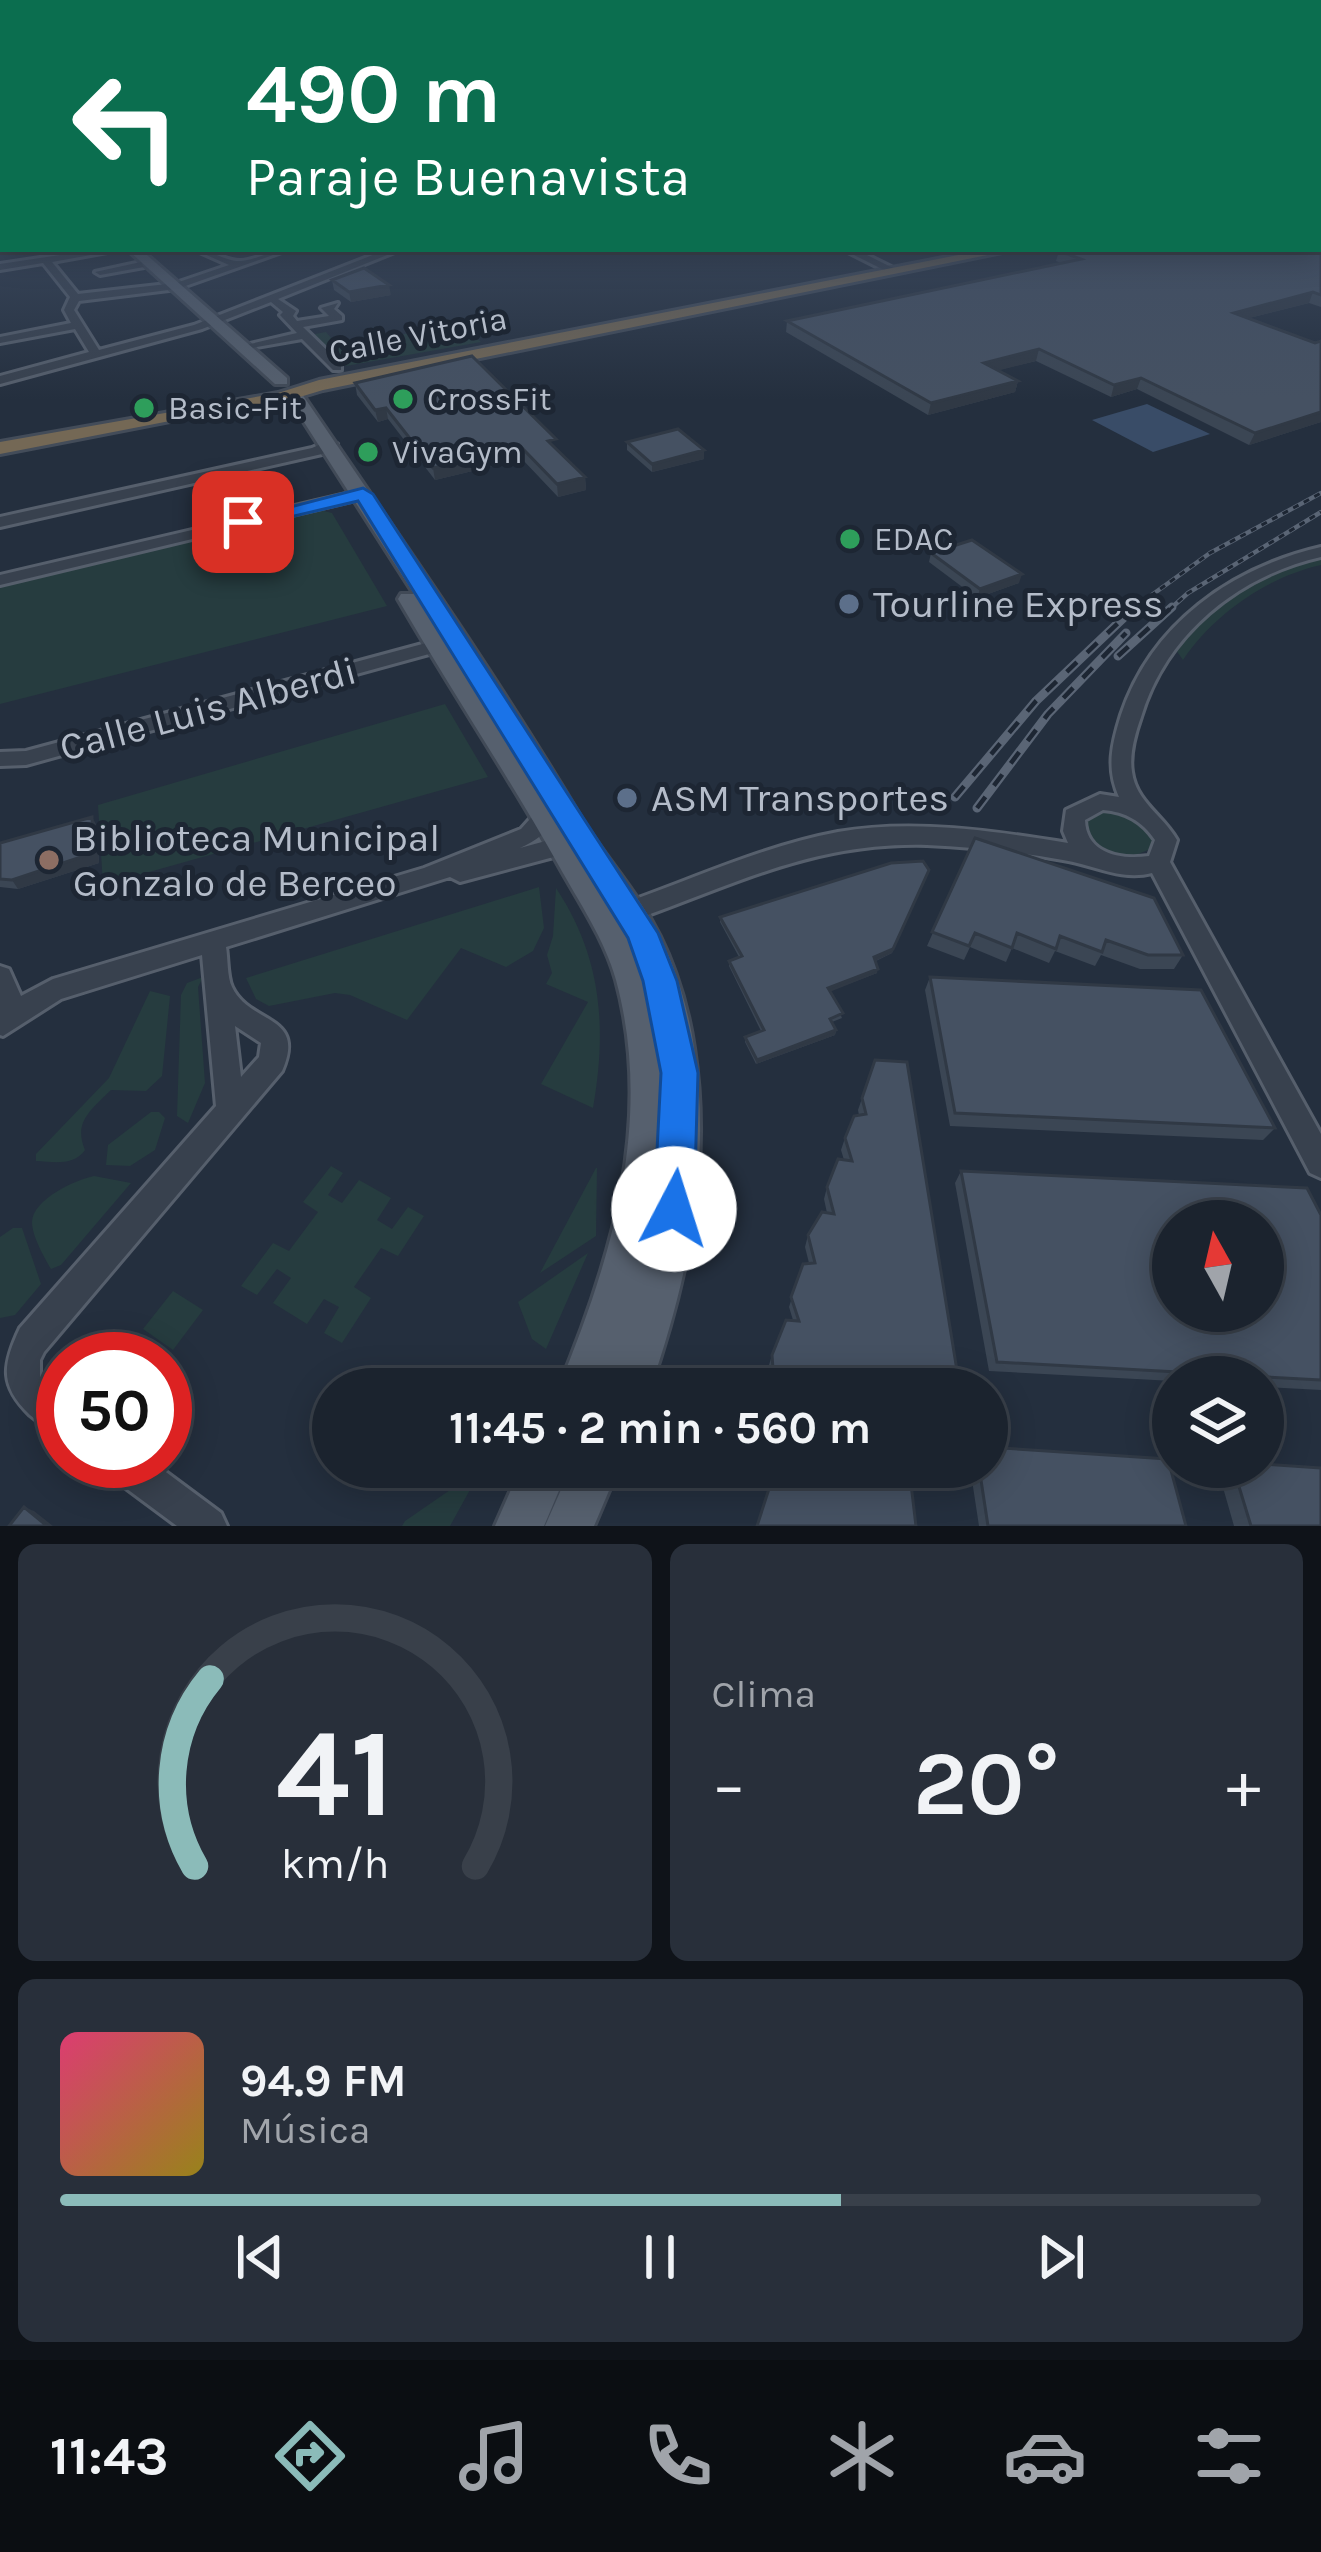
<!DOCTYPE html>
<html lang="es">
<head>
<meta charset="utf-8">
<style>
  :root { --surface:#1b232e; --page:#282f3a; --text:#f1f3f6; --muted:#a0a4aa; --line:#39404a; --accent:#8bbbb9 }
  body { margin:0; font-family:Karla,sans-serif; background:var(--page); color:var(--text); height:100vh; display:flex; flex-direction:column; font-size:45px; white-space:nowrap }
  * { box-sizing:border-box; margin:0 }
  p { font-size:39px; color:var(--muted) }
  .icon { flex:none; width:66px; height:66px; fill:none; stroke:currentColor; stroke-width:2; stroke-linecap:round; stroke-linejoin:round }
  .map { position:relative; height:1526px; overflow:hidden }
  .sheet { display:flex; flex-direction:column; gap:18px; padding:18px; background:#0f1319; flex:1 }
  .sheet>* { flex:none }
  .top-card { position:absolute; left:0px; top:0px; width:1323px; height:252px; box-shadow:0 6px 30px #0003,0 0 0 3px var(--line); background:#0b6e4f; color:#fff; overflow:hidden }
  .needle { width:78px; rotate:352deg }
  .tools { position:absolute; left:1152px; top:1200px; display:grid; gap:24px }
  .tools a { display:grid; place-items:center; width:132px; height:132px; border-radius:50%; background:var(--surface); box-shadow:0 6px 30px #0003,0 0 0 3px var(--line); font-size:60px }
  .speed { position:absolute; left:36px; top:1332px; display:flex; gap:24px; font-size:60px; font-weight:700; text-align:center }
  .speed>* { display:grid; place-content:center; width:156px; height:156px; border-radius:50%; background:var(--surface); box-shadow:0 6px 30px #0003,0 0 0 3px var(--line); line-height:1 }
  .speed .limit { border:18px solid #d22; background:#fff; color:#111 }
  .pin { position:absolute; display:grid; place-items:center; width:102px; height:102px; color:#fff; margin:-51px; border-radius:24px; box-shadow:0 6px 18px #0006 }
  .me { position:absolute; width:132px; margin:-66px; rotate:5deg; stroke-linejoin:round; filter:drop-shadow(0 0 9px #0008) }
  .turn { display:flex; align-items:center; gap:42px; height:252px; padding:0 48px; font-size:54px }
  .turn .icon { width:156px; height:156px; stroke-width:2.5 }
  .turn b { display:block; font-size:84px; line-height:102px }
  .big { font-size:90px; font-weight:700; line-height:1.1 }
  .sheet .tile { flex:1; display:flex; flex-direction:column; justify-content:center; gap:18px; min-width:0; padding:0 42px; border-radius:18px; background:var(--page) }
  .sheet .dial { align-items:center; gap:0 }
  .dial svg { height:312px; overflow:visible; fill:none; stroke:var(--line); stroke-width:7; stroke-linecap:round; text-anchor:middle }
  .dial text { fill:var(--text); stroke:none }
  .song { display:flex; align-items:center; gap:36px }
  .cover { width:144px; height:144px; border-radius:18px; background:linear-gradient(135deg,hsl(340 70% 55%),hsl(50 70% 35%)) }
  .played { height:12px; border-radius:6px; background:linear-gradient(90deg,var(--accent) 65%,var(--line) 65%) }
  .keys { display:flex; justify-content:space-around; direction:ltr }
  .heat { display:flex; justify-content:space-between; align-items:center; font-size:66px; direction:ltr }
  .sheet .tiles { flex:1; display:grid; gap:18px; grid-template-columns:1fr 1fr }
  .tile:last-child { grid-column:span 2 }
  .trip { position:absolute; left:312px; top:1368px; width:696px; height:120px; border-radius:60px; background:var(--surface); box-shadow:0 6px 30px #0003,0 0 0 3px var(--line); font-weight:700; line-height:120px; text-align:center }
  .tabs { display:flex; height:192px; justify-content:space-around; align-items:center; background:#0b0e12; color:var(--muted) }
  .tabs .icon { width:84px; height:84px }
  .tabs .on { color:var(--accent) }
  .tabs b { font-size:54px; color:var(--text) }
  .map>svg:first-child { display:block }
  .green { fill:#263c3f }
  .water { fill:#394c67 }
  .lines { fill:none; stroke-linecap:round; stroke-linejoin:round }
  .minor-casing { stroke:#565f6c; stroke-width:6 }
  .major-casing { stroke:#414a57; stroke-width:6 }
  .highway-casing { stroke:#434c59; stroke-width:6 }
  .minor { fill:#38414e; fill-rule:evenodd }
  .major { fill:#56606e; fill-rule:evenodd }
  .highway { fill:#746855; fill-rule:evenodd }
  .rail-far1-casing { stroke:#5a6575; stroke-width:4.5 }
  .rail-casing { stroke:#5a6575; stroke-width:9 }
  .rail-far1 { stroke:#1d2633; stroke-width:3; stroke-dasharray:6; stroke-linecap:butt }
  .rail { stroke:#1d2633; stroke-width:4.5; stroke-dasharray:14; stroke-linecap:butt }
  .wall { fill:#3b4654 }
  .shaded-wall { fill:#303945 }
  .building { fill:#455162; stroke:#303945; stroke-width:3; fill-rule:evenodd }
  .route { fill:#1a73e8; stroke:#114b97; stroke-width:3 }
  .leisure-dot { fill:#2e9e5b; stroke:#1d2633; stroke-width:4.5 }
  .service-dot { fill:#5c6f8a; stroke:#1d2633; stroke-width:4.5 }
  .education-dot { fill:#8d6e63; stroke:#1d2633; stroke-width:4.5 }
  .labels { text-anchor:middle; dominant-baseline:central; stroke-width:10; stroke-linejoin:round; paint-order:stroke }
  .far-street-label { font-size:33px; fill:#b4bcc9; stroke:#1d2633 }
  .far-poi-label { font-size:33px; fill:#b4bcc9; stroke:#1d2633; text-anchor:start }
  .poi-label { font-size:39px; fill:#b4bcc9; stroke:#1d2633; text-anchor:start }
  .street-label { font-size:39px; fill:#b4bcc9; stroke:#1d2633 }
</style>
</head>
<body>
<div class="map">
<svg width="1321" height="1526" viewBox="0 0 1321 1526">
  <rect width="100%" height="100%" fill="#242f3e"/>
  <!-- green -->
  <path class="green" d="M 419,331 L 430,343 L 469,331 L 481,342 L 346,366 L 310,335 L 326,332 L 339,347 Z
    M 320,510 L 332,513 L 387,606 L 0,704 L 0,587 Z
    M 1321,556 L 1321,565 C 1267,577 1214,614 1183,660 L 1176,650 C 1214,601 1261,570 1321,556 Z
    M 445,704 L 488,777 L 103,885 L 98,805 Z
    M 1103,809 L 1126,812 L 1152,832 L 1153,848 L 1128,858 L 1095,845 L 1084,822 Z
    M 539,887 L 544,928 L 533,951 L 506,967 L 461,948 L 407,1020 L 350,995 L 335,993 L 269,1006 L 256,999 L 246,978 Z
    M 556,888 C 602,957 607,1028 593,1108 L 541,1084 L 588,1002 L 546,984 L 552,973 L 547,955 L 553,936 Z
    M 203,977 L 198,987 L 205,1083 L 188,1123 L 177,1116 L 181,995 L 187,983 Z
    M 150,991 L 170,996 L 162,1076 L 146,1091 L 111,1090 C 91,1110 73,1122 85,1150 C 74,1166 54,1162 36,1161 L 36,1154 L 109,1078 Z
    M 151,1112 L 159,1112 L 165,1118 L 155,1150 L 130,1166 L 106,1165 L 108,1145 Z
    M 331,1166 L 343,1173 L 328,1195 L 342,1203 L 359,1180 L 391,1198 L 377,1220 L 392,1229 L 408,1207 L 424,1216 L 398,1256 L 381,1248 L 354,1287 L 371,1298 L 342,1343 L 324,1333 L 339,1307 L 324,1299 L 307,1324 L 273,1303 L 291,1278 L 277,1269 L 257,1295 L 241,1286 L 273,1243 L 289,1251 L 318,1212 L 303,1202 Z
    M 597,1168 L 596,1236 L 540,1273 L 596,1168 Z
    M 94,1176 L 131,1183 L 61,1265 L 51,1269 C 44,1257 32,1236 32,1222 C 33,1199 75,1180 94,1176 Z
    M 13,1228 L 22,1228 L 41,1284 L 15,1315 L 0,1318 L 0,1237 Z
    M 588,1253 L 546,1349 L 532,1339 L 518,1302 Z
    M 173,1291 L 203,1310 L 173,1350 L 143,1329 Z
    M 482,1468 L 450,1526 L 402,1526 L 405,1521 Z"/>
  <!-- water -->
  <path class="water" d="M 1147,404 L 1210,434 L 1153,452 L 1092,420 Z"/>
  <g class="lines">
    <!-- minor casing -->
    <g class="minor-casing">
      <path id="minor" d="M 0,204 L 3,204 L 3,210 L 0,210 Z
        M 3,243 L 3,249 L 0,250 L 0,244 Z
        M 100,249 L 124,249 L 52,262 L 78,294 L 176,283 L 229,265 L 193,249 C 210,249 226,262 241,261 C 258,260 272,249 290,249 L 177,289 L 79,301 L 74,310 L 99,350 L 194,325 L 388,249 L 402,249 L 278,299 L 296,311 L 293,316 L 297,321 L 329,316 L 321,308 L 338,303 L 334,309 L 342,316 L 342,320 L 303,327 L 341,364 L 341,370 L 333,370 L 302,339 L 246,349 L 246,345 L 297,333 L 280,315 L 283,312 L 271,302 L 202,329 L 0,384 L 0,376 L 89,352 L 75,329 L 0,343 L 0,337 L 71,323 L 64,310 L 70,297 L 43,263 L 0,270 L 0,264 Z
        M 842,249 L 855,249 L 893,268 L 884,270 Z
        M 141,262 L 144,267 L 100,275 L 95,272 Z
        M 330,440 L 337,444 L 322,454 L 0,527 L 0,517 L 312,448 Z
        M 363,490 L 368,491 L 368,497 L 0,585 L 0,575 Z
        M 1321,547 L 1321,557 C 1238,576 1166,634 1141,717 C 1135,734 1129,754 1132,772 C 1136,802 1163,815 1177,840 L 1170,862 L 1321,1134 L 1321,1178 L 1310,1173 L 1152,873 C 1121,881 1094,865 1063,860 C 1018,852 972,847 927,845 C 816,842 737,883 637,919 L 628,922 L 619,919 L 616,912 L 619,905 C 691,880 763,846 838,832 C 913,819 994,831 1068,843 L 1063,831 L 1066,810 L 1100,794 L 1119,797 C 1106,768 1112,744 1121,715 C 1151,624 1231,568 1321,547 ZM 1103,810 C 1126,812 1142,821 1155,840 L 1149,856 C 1121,860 1086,854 1085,820 Z
        M 452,636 L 461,642 L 458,646 L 26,765 L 0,766 L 0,752 L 26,751 Z
        M 546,808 L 554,810 L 557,816 C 548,832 536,841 520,848 L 564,836 L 582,846 L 585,852 L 582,858 L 574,861 L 561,855 L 460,882 L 450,877 L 226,947 C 228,959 227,977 232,987 C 250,1025 307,1014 282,1071 L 44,1352 L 40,1360 L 40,1378 L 63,1396 L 63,1437 C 50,1431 41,1424 30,1415 C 0,1386 2,1366 20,1328 L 216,1106 L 202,955 L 61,999 L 3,1036 L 0,1035 L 0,966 L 9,969 L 21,996 L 53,979 L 424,868 L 521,829 L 538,810 ZM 235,1026 L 261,1043 L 259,1057 L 241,1077 Z
        M 102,1461 L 151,1461 L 221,1513 L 227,1526 L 177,1526 L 107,1474 Z"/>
    </g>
    <!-- major casing -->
    <g class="major-casing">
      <path id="major" d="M 0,223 L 3,223 L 3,229 L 0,229 Z
        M 1320,231 L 1321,231 L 1321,239 L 1320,239 Z
        M 127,249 L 140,249 L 287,378 L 287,384 L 275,384 Z
        M 294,389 L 302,394 C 398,535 496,675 583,821 C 601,850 623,876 641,904 C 669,945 687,999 694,1048 C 712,1165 688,1279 650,1389 L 604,1389 L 631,1314 L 604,1389 L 558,1389 C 612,1259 654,1120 616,980 C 605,940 579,902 559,866 C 508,775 450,689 398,599 L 401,594 L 414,594 L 286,394 Z
        M 521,1467 L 569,1467 L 544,1526 L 495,1526 Z
        M 571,1467 L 619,1467 L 594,1526 L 545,1526 Z"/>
    </g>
    <!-- highway casing -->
    <g class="highway-casing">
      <path id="highway" d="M 989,249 L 1017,249 L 323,390 L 280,403 L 247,406 L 0,454 L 0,442 L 278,393 L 319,380 Z"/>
    </g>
    <!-- minor -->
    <use href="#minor" class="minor"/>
    <!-- major -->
    <use href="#major" class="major"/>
    <!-- highway -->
    <use href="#highway" class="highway"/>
    <!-- rail-far1 casing -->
    <g class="rail-far1-casing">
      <path id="rail-far1" d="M 1131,610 L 1210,553 L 1321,493
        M 1169,610 L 1188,593 L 1321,512"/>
    </g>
    <!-- rail casing -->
    <g class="rail-casing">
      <path id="rail" d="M 1118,656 L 1172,607
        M 955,797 L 1036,701 L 1135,607
        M 977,808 L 1048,714 L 1126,633"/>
    </g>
    <!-- rail-far1 -->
    <use href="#rail-far1" class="rail-far1"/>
    <!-- rail -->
    <use href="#rail" class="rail"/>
  </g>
  <!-- wall -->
  <path class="wall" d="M 1059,251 L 1321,251 L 1321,307 L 1309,303 L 1249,318 L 1315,343 L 1321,341 L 1321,422 L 1249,445 L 1137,389 L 1111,397 L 1036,361 L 998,370 L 1018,381 L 1015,392 L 928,415 L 786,332 L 787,321 L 1062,263 L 1056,261 Z
    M 332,280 L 391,295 L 351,302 L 334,290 Z
    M 355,383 L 557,449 L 585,477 L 586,490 L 558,497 L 522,459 L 435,480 L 388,419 L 378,422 L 357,395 Z
    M 627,442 L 704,450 L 704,459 L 652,472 L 627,450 Z
    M 931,553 L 1019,583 L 977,598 L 929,562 Z
    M 97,826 L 99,863 L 18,889 L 0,887 L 0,843 Z
    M 975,838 L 1183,955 L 1174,969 L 1140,969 L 1101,955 L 1095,966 L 1055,951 L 1049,963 L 1012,948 L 1006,962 L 970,947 L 964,960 L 927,946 Z
    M 927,875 L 892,953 L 876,961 L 877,973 L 830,991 L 842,1018 L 832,1022 L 836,1030 L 835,1035 L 756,1064 L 745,1042 L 745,1037 L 761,1031 L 729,966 L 729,961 L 739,957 L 720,922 L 720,917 Z
    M 930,977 L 1275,1128 L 1263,1140 L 950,1126 L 925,990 Z
    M 875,1060 L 960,1389 L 771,1389 L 769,1365 L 772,1355 L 793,1320 L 789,1307 L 803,1264 L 809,1263 L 805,1247 L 808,1235 L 827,1213 L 824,1199 L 827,1187 L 844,1160 L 841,1150 L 845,1138 L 859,1115 L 858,1110 Z
    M 961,1171 L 1321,1215 L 1321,1390 L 1263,1387 L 1263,1377 L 1173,1377 L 1173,1381 L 989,1371 L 955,1183 Z
    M 970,1467 L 987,1467 L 1186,1526 L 979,1526 Z
    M 1224,1467 L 1263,1467 L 1321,1526 L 1234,1526 L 1218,1470 Z"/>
  <!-- shaded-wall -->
  <path class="shaded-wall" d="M 389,285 L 391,295 L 351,302 L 349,292 Z
    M 1313,292 L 1309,303 L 1230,323 L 1234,313 Z
    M 1039,349 L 1036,361 L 981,375 L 984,363 Z
    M 1141,378 L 1137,389 L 1111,397 L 1114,385 Z
    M 1018,381 L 1015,392 L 928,415 L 931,403 Z
    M 386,408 L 388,419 L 378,422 L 375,410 Z
    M 1321,412 L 1321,422 L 1249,445 L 1255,433 Z
    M 521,447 L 522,459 L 435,480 L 433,468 Z
    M 704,450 L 704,459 L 652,472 L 652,464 Z
    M 585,477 L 586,490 L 558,497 L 557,484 Z
    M 1022,574 L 1019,583 L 977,598 L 980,589 Z
    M 92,817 L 97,826 L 99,863 L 18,889 L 12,880 Z
    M 927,875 L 892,953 L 873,962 L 874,957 Z
    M 878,969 L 877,973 L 827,993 L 828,988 Z
    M 836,1030 L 835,1035 L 756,1064 L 757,1060 Z
    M 24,1507 L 34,1511 L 53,1526 L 47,1526 Z"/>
  <!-- building -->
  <path class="building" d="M 1068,249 L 1314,249 L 1321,251 L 1321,295 L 1313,292 L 1234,313 L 1315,343 L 1321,341 L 1321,412 L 1255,433 L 1141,378 L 1114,385 L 1039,349 L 984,363 L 1018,381 L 931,403 L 787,321 L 1081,259 L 1059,251 Z
    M 364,268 L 389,285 L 349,292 L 332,280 Z
    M 472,356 L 556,439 L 548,441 L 585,477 L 557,484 L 521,447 L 433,468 L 386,408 L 375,410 L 355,383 Z
    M 678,429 L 704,450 L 652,464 L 627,442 Z
    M 972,540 L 1022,574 L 980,589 L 931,553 Z
    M 92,817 L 93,853 L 12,880 L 0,879 L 0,843 Z
    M 975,838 L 1154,898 L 1183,955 L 1148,955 L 1106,940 L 1102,952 L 1060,936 L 1056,949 L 1017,933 L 1012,948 L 975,933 L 969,946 L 932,932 Z
    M 923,861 L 929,870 L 893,949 L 874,957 L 878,969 L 828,988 L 843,1013 L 830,1019 L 836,1030 L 757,1060 L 745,1037 L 764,1030 L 729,961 L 742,956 L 720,917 L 891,863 Z
    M 930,977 L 1201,990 L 1275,1128 L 955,1113 Z
    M 875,1060 L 907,1062 L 960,1389 L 877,1389 L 774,1383 L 772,1355 L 786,1320 L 799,1321 L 791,1297 L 803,1264 L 815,1263 L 808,1235 L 822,1212 L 834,1214 L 827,1187 L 838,1159 L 852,1161 L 845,1138 L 854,1116 L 866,1114 L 862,1098 Z
    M 961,1171 L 1307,1188 L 1321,1215 L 1321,1380 L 997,1362 ZM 1173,1221 L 1263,1221 L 1263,1311 L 1173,1311 Z
    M 987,1447 L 1168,1459 L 1186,1526 L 988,1526 L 979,1467 L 987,1467 Z
    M 1263,1464 L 1321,1468 L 1321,1526 L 1251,1526 L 1233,1467 L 1263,1467 Z
    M 776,1467 L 909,1467 L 916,1526 L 757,1526 Z
    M 24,1507 L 47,1526 L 9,1526 Z"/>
  <!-- sky -->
  <linearGradient id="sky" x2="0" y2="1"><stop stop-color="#141a22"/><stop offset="0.47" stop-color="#3f4d63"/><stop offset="1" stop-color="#3f4d63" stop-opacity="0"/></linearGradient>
  <rect width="1321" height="400" fill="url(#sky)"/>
  <!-- route -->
  <path class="route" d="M 363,488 L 373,494 L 658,933 L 677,981 L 698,1073 L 694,1209 L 688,1223 L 674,1229 L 660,1223 L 654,1209 L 661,1073 L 643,981 L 628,938 L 358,501 L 243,528 L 233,522 Z"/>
  <!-- markers -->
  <g class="leisure-dot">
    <circle cx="403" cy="399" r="12"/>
    <circle cx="144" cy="408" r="12"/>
    <circle cx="368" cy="452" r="12"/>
    <circle cx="850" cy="539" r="12"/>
  </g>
  <g class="service-dot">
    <circle cx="849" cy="604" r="12"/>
    <circle cx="627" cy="798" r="12"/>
  </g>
  <circle class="education-dot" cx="49" cy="860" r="12"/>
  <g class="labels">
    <!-- far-street labels -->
    <g class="far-street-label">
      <text transform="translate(418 335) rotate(-11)">Calle Vitoria</text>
    </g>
    <!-- far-poi labels -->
    <g class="far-poi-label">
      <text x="427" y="399">CrossFit</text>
      <text x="168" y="408">Basic-Fit</text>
      <text x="392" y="452">VivaGym</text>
      <text x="874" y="539">EDAC</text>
    </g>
    <!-- poi labels -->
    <g class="poi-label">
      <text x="873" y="604">Tourline Express</text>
      <text x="651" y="798">ASM Transportes</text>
      <text x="73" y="838">Biblioteca Municipal<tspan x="73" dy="45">Gonzalo de Berceo</tspan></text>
    </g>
    <!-- street labels -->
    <g class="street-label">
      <text transform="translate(208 709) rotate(-15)">Calle Luis Alberdi</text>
    </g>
  </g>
</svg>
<div class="tools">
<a><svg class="needle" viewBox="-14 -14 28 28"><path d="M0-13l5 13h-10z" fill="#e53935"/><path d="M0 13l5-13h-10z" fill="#a0a4aa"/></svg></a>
<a><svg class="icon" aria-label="layers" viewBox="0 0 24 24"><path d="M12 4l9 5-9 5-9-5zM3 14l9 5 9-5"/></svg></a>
</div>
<div class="speed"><div class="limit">50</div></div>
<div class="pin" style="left:243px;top:522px;background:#d93025"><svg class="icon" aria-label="arrive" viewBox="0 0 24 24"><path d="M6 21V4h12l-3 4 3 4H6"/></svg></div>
<svg class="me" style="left:674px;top:1209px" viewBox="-20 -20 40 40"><circle r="19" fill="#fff"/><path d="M0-13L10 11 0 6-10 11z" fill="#1a73e8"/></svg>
<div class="trip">11:45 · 2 min · 560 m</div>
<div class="top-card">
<div class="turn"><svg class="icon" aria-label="left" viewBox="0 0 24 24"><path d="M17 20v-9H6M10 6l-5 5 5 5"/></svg><div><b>490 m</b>Paraje Buenavista</div></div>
</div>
</div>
<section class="sheet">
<div class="tiles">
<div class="tile dial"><svg viewBox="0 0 100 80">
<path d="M14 69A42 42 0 1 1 86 69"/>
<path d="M14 69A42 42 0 0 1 18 21" stroke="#8bbbb9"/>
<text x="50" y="56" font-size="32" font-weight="700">41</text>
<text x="50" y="72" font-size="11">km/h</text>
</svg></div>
<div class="tile"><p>Clima</p>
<div class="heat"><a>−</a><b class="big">20°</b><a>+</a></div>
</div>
<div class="tile">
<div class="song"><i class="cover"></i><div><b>94.9 FM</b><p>Música</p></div></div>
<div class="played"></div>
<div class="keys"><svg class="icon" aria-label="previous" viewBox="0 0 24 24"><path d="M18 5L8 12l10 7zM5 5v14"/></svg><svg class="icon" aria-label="pause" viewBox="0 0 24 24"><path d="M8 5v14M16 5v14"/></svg><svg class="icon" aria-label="next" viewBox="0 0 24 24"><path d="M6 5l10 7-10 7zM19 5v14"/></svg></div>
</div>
</div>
</section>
<nav class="tabs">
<b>11:43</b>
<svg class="icon on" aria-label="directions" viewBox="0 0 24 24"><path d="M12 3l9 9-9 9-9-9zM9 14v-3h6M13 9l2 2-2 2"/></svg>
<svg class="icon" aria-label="music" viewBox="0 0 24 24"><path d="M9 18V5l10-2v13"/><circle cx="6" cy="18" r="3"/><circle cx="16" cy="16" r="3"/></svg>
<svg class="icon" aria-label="phone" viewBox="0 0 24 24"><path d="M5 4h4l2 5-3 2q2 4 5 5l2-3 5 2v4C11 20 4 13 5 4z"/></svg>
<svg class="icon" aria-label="climate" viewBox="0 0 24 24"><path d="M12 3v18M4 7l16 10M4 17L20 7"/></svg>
<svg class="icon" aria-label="car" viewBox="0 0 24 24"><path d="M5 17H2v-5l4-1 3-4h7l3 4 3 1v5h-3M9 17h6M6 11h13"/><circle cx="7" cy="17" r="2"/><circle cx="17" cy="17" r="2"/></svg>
<svg class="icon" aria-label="filters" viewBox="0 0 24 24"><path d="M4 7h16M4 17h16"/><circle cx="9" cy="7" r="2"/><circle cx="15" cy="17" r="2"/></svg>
</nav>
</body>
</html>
